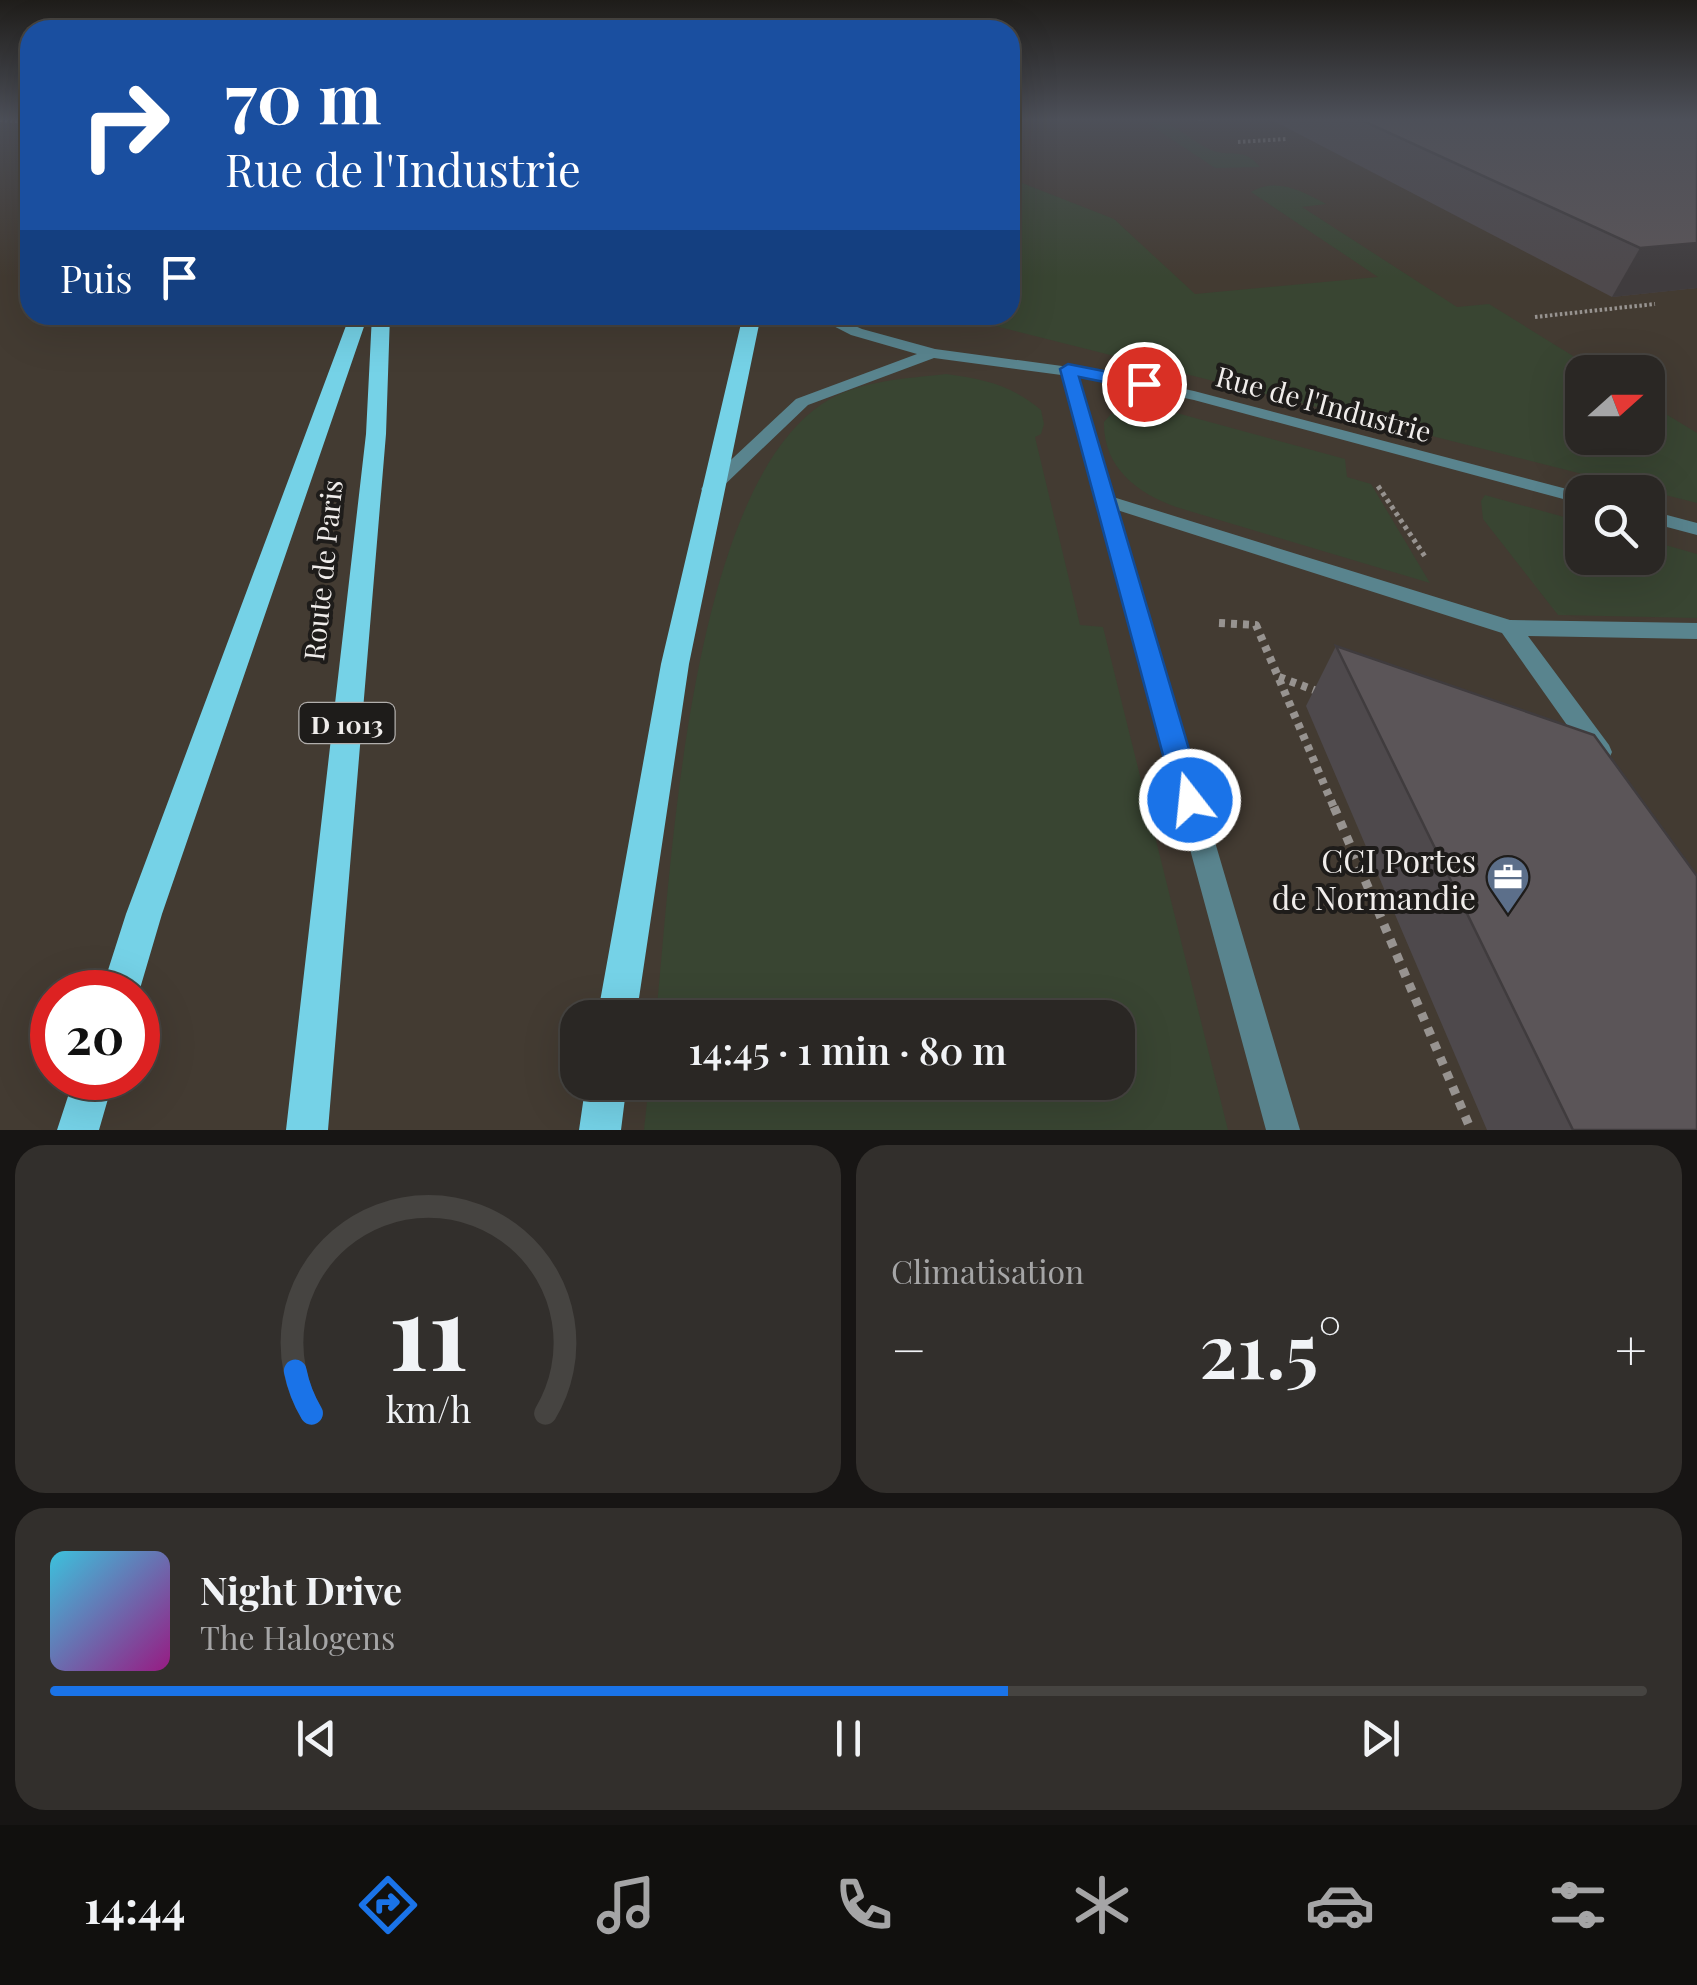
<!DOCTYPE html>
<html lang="fr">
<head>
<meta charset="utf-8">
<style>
  :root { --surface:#2a2724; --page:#322f2c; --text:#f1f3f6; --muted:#a5a5a6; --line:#464441; --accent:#1a73e8 }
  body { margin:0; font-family:"Playfair Display",serif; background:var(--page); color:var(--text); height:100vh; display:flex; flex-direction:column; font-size:38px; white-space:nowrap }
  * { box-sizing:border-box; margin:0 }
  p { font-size:32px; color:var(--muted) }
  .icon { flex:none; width:55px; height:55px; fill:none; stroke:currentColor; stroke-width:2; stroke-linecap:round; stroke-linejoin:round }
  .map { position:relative; height:1130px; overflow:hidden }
  .sheet { display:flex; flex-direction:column; gap:15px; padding:15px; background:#171514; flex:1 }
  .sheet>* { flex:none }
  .guide { position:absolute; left:20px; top:20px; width:1000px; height:305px; border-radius:30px; box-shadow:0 10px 40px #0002,0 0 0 2px var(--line); background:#1a4fa0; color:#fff; overflow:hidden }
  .needle { width:65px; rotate:69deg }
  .controls { position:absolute; left:1565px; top:355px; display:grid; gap:20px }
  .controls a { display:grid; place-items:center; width:100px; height:100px; border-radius:20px; background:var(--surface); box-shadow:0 10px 40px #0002,0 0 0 2px var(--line); font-size:50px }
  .speed { position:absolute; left:30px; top:970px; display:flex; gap:20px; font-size:50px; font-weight:700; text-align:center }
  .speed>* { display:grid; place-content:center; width:130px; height:130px; border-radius:50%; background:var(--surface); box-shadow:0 10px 40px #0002,0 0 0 2px var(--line); line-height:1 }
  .speed .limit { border:15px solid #d22; background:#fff; color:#111 }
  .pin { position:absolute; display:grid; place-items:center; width:85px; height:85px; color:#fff; margin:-42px; border:5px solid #fff; border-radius:50%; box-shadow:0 2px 10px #0007 }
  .me { position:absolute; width:110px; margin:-55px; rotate:344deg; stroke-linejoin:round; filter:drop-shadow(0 0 8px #0008) }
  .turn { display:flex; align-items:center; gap:35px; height:210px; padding:0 40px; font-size:45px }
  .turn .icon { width:130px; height:130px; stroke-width:2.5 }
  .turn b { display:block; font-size:70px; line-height:85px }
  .then { display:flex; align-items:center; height:95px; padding:0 40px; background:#0003; gap:20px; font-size:38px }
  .big { font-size:75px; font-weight:600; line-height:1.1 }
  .sheet .widget { flex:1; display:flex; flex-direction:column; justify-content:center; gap:15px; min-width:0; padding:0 35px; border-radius:30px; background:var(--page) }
  .sheet .dial { align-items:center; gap:0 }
  .dial svg { height:260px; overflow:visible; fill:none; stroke:var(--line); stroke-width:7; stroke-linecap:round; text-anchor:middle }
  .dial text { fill:var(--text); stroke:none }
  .song { display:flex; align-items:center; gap:30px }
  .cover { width:120px; height:120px; border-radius:15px; background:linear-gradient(135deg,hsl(190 70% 55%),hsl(310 70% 35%)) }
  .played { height:10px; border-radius:5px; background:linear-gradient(90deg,var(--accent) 60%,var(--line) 60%) }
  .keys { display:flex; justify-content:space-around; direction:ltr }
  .heat { display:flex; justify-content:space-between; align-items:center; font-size:55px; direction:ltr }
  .sheet .tiles { flex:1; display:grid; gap:15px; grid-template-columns:1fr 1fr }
  .widget:last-child { grid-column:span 2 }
  .trip { position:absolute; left:560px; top:1000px; width:575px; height:100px; border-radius:30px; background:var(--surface); box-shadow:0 10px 40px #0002,0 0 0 2px var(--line); font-weight:600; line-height:100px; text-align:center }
  .tabs { display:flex; height:160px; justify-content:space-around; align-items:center; background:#11100e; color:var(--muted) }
  .tabs .icon { width:70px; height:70px }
  .tabs .active { color:var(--accent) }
  .tabs b { font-size:45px; color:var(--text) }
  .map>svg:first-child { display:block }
  .built { fill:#433b32; fill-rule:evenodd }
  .green { fill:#394532 }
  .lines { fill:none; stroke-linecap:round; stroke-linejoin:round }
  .path-far3 { stroke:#979390; stroke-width:4; stroke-dasharray:2.5 2.5; stroke-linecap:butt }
  .path-far2 { stroke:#979390; stroke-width:5; stroke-dasharray:4 4; stroke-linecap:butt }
  .path-far1 { stroke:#979390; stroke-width:8; stroke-dasharray:6 6; stroke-linecap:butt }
  .path { stroke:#979390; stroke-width:9; stroke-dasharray:8 8; stroke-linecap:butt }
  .lane { fill:#59848e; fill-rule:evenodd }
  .street { fill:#59848e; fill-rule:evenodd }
  .primary { fill:#75d2e7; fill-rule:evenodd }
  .wall { fill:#4e494c }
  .shaded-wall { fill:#403c3e }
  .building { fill:#5b5558; stroke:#403c3e; stroke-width:2.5 }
  .route { fill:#1a73e8; stroke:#114b97; stroke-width:2.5 }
  .labels { text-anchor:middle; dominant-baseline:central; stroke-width:8; stroke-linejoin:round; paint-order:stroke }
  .shield { fill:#1e1c1a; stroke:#b1aeac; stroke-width:2.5 }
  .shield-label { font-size:25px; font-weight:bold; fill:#f0edeb }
  .street-label { font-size:28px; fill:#f0edeb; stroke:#1e1c1a }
  .near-poi-label { font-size:32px; fill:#f0edeb; stroke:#1e1c1a; text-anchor:end }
</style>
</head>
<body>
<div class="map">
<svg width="1697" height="1130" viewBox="0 0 1697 1130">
  <rect width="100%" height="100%" fill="#383430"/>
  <!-- built -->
  <path class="built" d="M 0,119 L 30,119 L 30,315 L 1010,315 L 1010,119 L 1697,119 L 1697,1130 L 0,1130 ZM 1582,372 L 1648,372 L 1648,438 L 1582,438 ZM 1582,492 L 1648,492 L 1648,558 L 1582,558 ZM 52,992 L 138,992 L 138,1078 L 52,1078 ZM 578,1018 L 1118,1018 L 1118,1082 L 578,1082 Z"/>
  <!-- green -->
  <path class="green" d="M 1141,119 C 1175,119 1183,137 1211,150 C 1230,158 1243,146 1260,167 L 1215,168 Z
    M 1010,172 L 1022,183 L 1114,219 L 1195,294 L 1378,277 L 1251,192 C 1276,177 1302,191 1326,204 L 1302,207 L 1457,307 L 1489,304 L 1599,372 L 1582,372 L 1582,438 L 1648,438 L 1648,403 L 1697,433 L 1697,503 L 952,315 L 1010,315 Z
    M 946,374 C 984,379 1011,385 1041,410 L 1044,424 L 1041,434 L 1035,437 L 1080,625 L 1103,627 L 1228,1130 L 644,1130 L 649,1083 L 1118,1082 L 1118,1018 L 656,1017 C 671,868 689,493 822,404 C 858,380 904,379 946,374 Z
    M 1139,407 L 1141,411 L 1173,412 L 1345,459 L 1347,477 L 1371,484 L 1430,583 L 1176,507 C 1137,493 1103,467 1104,422 L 1111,414 Z
    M 1485,495 L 1582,522 L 1582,558 L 1648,558 L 1648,540 L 1697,554 L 1697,618 L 1558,615 L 1483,519 L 1481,501 Z"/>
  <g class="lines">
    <!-- path-far3 -->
    <path class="path-far3" d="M 1198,119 L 1204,119
      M 0,120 L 30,122
      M 1238,142 L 1286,139
      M 1535,317 L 1655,304"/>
    <!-- path-far2 -->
    <path class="path-far2" d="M 1378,486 L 1426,558"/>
    <!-- path-far1 -->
    <path class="path-far1" d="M 1219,623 L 1256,625 L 1335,810
      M 1279,677 L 1322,693"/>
    <!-- path -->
    <path class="path" d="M 1334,807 L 1471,1130"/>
    <!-- lane -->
    <path class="lane" d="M 1068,364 L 1076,369 L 1113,497 L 1510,620 L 1697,623 L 1697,639 L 1528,636 L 1609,745 L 1612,752 L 1609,759 L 1600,762 L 1591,759 L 1502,633 L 1117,510 L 1300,1130 L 1266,1130 L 1060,369 Z"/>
    <!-- street -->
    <path class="street" d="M 812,315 L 830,315 L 862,329 L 935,349 L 1099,371 L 1194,391 L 1582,493 L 1582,504 L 1194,400 L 1099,380 L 934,358 L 808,405 L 716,493 L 704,493 L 701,489 L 704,485 L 796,399 L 917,354 L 851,335 Z
      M 1648,510 L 1697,523 L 1697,535 L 1648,522 Z"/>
    <!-- primary -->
    <path class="primary" d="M 350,315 L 368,315 L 162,914 L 139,992 L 138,996 L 138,992 L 101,992 L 126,914 Z
      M 372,315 L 390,315 L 386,434 L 328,1130 L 286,1130 L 366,434 Z
      M 743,315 L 761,315 L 689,664 L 636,1018 L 597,1018 L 661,664 Z
      M 74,1078 L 114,1078 L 99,1130 L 57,1130 Z
      M 586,1082 L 627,1082 L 621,1130 L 579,1130 Z"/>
  </g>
  <!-- wall -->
  <path class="wall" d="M 1270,119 L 1697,119 L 1697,288 L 1612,297 Z
    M 1336,646 L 1697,1130 L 1487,1130 L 1306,706 Z"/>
  <!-- shaded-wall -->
  <path class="shaded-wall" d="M 1697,243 L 1697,288 L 1612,297 L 1640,248 Z"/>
  <!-- building -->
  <path class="building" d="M 1359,119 L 1697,119 L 1697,243 L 1640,248 Z
    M 1336,646 L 1594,735 L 1697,876 L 1697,1130 L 1573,1130 Z"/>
  <!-- sky -->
  <linearGradient id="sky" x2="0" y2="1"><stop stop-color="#1f1d1a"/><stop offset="0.43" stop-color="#4d5059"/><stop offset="1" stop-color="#4d5059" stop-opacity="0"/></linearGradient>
  <rect width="1697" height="277" fill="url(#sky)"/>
  <!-- route -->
  <path class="route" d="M 1068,364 L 1144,379 L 1152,384 L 1144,390 L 1079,377 L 1204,800 L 1200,809 L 1190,813 L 1179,809 L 1175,800 L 1060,369 Z"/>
  <!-- icons -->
  <defs>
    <g id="office-pin" transform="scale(2.25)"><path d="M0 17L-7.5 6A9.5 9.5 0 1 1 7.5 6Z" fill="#5c6f8a" stroke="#1e1c1a"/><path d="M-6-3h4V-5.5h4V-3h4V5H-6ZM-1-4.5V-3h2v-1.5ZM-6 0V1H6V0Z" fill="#fff"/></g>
  </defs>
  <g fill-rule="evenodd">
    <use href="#office-pin" x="1508" y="877"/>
  </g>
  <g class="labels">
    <!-- shield labels -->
    <rect class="shield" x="299.5" y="703" width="95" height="40" rx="8"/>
    <g class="shield-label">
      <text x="347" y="723">D 1013</text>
    </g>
    <!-- street labels -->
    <g class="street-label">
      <text transform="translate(1324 403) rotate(15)">Rue de l'Industrie</text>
      <text transform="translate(322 570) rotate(-84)">Route de Paris</text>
    </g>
    <!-- near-poi labels -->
    <g class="near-poi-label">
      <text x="1476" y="859">CCI Portes<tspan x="1476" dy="37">de Normandie</tspan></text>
    </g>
  </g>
</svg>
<div class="controls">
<a><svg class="needle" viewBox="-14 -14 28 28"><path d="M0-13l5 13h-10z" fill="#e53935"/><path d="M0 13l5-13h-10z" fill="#a5a5a6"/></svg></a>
<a><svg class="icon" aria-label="search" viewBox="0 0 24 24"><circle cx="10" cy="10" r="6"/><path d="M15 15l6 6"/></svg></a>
</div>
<div class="speed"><div class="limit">20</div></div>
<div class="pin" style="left:1144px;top:384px;background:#d93025"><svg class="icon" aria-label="arrive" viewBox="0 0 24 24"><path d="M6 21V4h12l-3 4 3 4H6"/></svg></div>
<svg class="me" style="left:1190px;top:800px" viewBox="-20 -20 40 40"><circle r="17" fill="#1a73e8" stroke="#fff" stroke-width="3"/><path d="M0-11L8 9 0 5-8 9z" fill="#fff"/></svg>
<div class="trip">14:45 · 1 min · 80 m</div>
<div class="guide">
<div class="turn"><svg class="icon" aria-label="right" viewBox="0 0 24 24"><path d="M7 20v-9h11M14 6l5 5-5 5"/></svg><div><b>70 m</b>Rue de l'Industrie</div></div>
<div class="then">Puis<svg class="icon" aria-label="arrive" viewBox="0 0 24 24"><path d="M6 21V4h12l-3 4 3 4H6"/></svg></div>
</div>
</div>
<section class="sheet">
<div class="tiles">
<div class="widget dial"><svg viewBox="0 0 100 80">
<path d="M14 69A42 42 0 1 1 86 69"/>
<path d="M14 69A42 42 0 0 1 9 56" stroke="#1a73e8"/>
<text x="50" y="56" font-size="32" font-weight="700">11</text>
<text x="50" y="72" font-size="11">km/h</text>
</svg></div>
<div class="widget"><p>Climatisation</p>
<div class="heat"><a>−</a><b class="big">21.5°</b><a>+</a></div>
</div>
<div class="widget">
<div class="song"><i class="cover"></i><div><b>Night Drive</b><p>The Halogens</p></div></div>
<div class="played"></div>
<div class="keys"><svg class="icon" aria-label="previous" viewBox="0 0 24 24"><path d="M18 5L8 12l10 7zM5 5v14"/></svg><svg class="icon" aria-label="pause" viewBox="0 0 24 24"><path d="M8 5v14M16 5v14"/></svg><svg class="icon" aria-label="next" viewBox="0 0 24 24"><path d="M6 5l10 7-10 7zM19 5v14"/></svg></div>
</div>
</div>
</section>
<nav class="tabs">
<b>14:44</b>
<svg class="icon active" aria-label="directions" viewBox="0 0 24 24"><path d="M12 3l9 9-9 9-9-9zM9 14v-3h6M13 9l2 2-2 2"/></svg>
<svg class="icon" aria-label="music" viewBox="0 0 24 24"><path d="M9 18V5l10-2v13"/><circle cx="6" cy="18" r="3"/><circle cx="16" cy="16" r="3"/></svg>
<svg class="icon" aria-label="phone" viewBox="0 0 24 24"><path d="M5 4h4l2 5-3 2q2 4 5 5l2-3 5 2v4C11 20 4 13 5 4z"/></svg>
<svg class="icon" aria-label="climate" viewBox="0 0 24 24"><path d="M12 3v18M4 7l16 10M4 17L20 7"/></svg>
<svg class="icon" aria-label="car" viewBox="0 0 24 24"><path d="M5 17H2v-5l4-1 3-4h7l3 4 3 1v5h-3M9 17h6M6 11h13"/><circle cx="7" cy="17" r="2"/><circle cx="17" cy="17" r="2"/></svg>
<svg class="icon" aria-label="filters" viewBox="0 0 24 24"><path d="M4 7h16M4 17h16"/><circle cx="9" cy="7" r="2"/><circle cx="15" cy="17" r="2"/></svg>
</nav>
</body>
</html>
